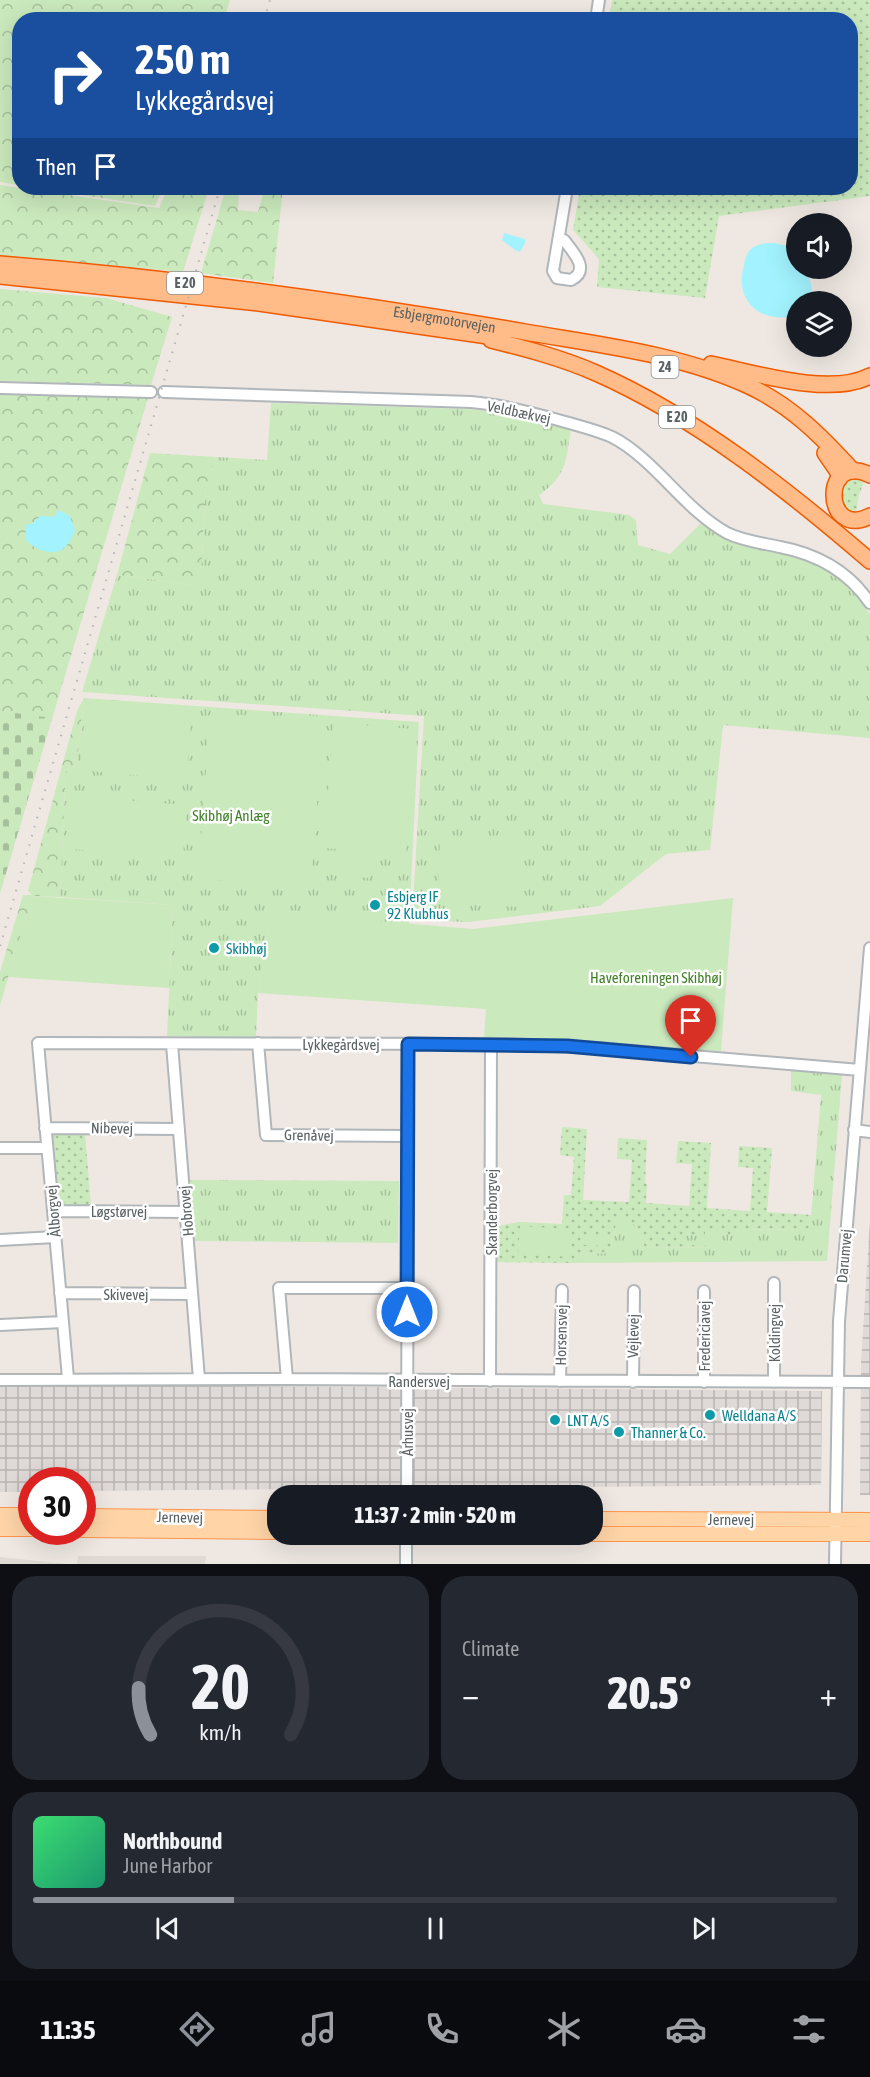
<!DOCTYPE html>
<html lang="en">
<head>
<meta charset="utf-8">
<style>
  :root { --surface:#171b24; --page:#242831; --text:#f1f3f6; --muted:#9ea1a6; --line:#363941; --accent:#8c9099 }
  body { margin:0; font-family:"Asap Condensed",sans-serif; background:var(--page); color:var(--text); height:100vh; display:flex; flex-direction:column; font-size:22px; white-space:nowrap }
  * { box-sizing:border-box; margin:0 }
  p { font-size:20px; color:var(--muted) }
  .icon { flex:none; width:33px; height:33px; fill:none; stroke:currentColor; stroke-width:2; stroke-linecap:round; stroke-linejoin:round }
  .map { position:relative; height:1564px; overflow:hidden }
  .details { display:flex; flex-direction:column; gap:12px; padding:12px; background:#0d0f14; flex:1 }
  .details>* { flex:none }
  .banner { position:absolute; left:12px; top:12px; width:846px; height:183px; border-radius:24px; box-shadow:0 6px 24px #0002; background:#1a4fa0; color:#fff; overflow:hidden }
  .buttons { position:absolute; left:786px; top:213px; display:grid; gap:12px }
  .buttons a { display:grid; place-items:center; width:66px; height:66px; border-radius:50%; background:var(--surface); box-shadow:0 6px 24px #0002; font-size:30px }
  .speed { position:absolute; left:18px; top:1467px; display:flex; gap:12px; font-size:30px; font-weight:700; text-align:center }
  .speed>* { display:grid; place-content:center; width:78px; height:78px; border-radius:50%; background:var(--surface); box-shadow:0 6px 24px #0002; line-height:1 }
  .speed .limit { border:9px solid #d22; background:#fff; color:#111 }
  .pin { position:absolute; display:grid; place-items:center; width:51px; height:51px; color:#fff; margin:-62px -26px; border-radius:50% 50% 50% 0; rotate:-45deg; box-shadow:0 0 6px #0007 }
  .pin .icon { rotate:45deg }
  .me { position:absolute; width:66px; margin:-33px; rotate:0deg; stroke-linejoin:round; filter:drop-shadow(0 0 4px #0008) }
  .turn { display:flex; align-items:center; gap:21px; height:126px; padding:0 24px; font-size:27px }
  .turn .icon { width:78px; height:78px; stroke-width:2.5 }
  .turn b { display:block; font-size:42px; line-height:51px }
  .then { display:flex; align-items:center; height:57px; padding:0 24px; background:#0003; gap:12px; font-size:22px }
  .big { font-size:45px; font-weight:800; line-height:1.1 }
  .details .tile { flex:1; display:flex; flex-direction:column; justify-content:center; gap:9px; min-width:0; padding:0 21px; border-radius:24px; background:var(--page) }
  .details .dial { align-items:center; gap:0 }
  .dial svg { height:156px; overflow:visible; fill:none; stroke:var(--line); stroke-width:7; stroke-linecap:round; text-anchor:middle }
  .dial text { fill:var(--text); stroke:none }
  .song { display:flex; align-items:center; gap:18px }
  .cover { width:72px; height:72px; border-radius:9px; background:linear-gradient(135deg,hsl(140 70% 55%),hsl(160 70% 35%)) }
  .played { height:6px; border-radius:3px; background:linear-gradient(90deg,var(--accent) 25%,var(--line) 25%) }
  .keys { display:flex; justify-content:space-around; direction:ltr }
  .heat { display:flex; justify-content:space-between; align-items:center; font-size:33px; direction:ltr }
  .details .tiles { flex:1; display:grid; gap:12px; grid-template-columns:1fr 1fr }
  .tile:last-child { grid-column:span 2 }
  .trip { position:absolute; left:267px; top:1485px; width:336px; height:60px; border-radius:24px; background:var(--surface); box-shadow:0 6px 24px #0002; font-weight:800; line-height:60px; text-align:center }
  .menu { display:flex; height:96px; justify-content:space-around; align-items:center; background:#090b0e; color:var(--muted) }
  .menu .icon { width:42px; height:42px }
  .menu .current { color:var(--accent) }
  .menu b { font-size:27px; color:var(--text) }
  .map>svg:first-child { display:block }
  .industrial { fill:url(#industrial-grid) }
  .education { fill:#e1d9d3 }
  .grass { fill:url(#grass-dots) }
  .forest { fill:url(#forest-crowns) }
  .cemetery { fill:url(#cemetery-stones) }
  .park { fill:url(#park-tufts) }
  .garden { fill:#cae9bc }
  .water { fill:#a2f3ff }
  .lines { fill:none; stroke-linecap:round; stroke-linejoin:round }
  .minor-casing { stroke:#b0b6b9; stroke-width:14 }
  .major-casing { stroke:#ff944b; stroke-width:16 }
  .highway-casing { stroke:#f15b00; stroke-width:18 }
  .minor { stroke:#fff; stroke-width:10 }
  .major { stroke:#ffd5a7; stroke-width:14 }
  .highway { stroke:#ffbc89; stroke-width:15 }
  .rail { stroke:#b2b3b4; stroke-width:2; stroke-dasharray:1.5 8; stroke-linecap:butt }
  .route-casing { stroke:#114b97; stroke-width:15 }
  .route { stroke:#1a73e8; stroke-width:10 }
  .culture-dot { fill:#0f9aa8; stroke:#fff; stroke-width:2 }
  .labels { text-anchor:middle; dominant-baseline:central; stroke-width:5; stroke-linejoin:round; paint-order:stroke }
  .shield { fill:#fff; stroke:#8c9192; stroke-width:1.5 }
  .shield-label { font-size:14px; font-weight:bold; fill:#5a6264 }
  .street-label { font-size:15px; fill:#5a6264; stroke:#fff }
  .park-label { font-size:15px; fill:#42822b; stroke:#fff }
  .culture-label { font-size:15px; fill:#0d838f; stroke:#fff; text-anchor:start }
</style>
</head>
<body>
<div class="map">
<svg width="870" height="1564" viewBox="0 0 870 1564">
  <defs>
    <pattern id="industrial-grid" width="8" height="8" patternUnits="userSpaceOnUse" patternTransform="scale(1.5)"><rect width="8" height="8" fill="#dfdad7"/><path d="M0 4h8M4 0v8" fill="none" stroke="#b8b4b2"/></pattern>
    <pattern id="grass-dots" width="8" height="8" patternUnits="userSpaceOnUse" patternTransform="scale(1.5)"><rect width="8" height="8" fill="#cae9bc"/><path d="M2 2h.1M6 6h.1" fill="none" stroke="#a7c09c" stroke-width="1.8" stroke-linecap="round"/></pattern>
    <pattern id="forest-crowns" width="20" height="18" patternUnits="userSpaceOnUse" patternTransform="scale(1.5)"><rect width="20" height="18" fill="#cae9bc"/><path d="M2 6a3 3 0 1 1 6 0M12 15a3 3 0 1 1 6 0" fill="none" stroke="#a7c09c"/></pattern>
    <pattern id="cemetery-stones" width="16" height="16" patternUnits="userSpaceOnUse" patternTransform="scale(1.5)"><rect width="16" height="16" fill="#cae9bc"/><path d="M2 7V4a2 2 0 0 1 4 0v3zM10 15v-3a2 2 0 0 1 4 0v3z" fill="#a7c09c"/></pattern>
    <pattern id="park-tufts" width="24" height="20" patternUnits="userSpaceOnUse" patternTransform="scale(1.5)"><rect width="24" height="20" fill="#cae9bc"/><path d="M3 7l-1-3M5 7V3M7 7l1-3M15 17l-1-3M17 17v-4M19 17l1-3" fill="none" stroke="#a7c09c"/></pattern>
  </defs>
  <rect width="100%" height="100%" fill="#efe8e2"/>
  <!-- industrial -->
  <path class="industrial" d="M 870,1221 L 870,1495 L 860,1495 L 861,1362 Z
    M 0,1384 L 822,1391 L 821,1485 L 83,1491 L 82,1480 L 32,1480 L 31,1492 L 0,1492 Z"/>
  <!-- education -->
  <path class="education" d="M 78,1556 L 206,1556 L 205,1564 L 77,1564 Z
    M 0,1557 L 68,1564 L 0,1564 Z"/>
  <!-- grass -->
  <path class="grass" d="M 612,0 L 870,0 L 870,196 L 719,216 L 705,298 L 597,287 L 599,259 L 573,230 L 580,188 L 850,188 L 850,20 L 609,19 Z
    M 858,477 L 864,482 L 859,495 L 856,513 C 832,504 836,484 858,477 Z
    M 562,1127 L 587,1129 L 583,1200 L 629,1202 L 632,1160 L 617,1159 L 618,1138 L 647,1140 L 645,1183 L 647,1184 L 646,1203 L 689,1206 L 692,1164 L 676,1163 L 678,1141 L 711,1143 L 707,1208 L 750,1211 L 753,1168 L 738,1167 L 739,1146 L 772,1148 L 767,1212 L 812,1215 L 810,1230 L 732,1229 L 727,1247 L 645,1248 L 636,1226 L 618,1216 L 610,1253 L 575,1255 L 575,1263 L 497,1262 L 497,1226 L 519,1222 L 562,1224 L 564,1195 L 571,1195 L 574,1157 L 560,1155 Z
    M 55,1133 L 85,1133 L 91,1206 L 61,1206 L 58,1203 L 52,1137 Z"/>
  <!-- forest -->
  <path class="forest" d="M 0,0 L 230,0 L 224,19 L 20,20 L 19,185 L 0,182 Z
    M 0,185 L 159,208 L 168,188 L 209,188 L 183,272 L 0,255 Z
    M 35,188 L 163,188 L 155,206 Z
    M 226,188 L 239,188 L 238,210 L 258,212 L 265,188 L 283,188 L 273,283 L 201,273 Z
    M 0,289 L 106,298 L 172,317 L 151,385 L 0,381 Z
    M 0,394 L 148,398 L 0,893 L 18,714 L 0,711 Z
    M 150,453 L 216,457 L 206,487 L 201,574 L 193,585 L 117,575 Z
    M 84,698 L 77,764 L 66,771 L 60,897 L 33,896 L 0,1005 L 0,972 L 23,895 L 32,895 L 28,891 L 77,711 Z"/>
  <!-- cemetery -->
  <path class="cemetery" d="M 0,711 L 52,718 L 0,893 Z"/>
  <!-- park -->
  <path class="park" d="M 271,403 L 466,409 L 498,412 L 571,428 C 566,460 567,476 539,495 L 543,504 L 629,515 L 636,520 L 638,545 L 670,554 L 702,522 L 738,543 L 802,558 L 826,569 L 856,593 L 870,615 L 870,738 L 723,725 L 710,850 L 666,854 L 600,906 L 469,922 L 412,920 L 424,716 L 82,692 L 117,575 L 193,585 L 201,574 L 206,487 L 216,457 L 267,460 Z
    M 84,698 L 419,722 L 409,924 L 271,913 L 258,993 L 256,1038 L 167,1036 L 173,905 L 60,897 L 66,771 L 77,764 Z
    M 791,1069 L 842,1075 L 827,1261 L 575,1263 L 574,1255 L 610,1253 L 618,1215 L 636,1226 L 645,1248 L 719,1247 L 680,1244 L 680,1235 L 705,1236 L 705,1230 L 728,1231 L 728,1244 L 732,1229 L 810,1230 L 821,1095 L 791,1091 Z
    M 190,1180 L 399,1181 L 398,1243 L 195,1241 Z"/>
  <!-- garden -->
  <path class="garden" d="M 86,701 L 192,711 L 186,780 L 80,770 Z
    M 210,713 L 323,721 L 311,887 L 198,879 Z
    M 333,723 L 415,729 L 406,854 L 324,848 Z
    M 72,796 L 187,805 L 183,857 L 68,849 Z
    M 440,836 L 525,839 L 522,907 L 438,904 Z
    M 329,853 L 372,856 L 370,878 L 328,874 Z
    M 33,896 L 173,905 L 169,988 L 8,977 Z
    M 733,898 L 721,1051 L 484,1037 L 486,1009 L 258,993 L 271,912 L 473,929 Z
    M 520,1226 L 571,1229 L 569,1257 L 518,1253 Z
    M 584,1235 L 605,1236 L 605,1246 L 584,1245 Z"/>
  <!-- water -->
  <path class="water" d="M 504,233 L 525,239 L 525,243 L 520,252 L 515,250 L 502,240 Z
    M 774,243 L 796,248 L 796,268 L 807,269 L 806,273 L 809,276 L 812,289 L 811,301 L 796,302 L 796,315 C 764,325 735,303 743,269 C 745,260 746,250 756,246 C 761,243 768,243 774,243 Z
    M 59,510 L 70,516 L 75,531 C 72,537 69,544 64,548 C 52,558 33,548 25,539 L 26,525 L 33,523 L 40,516 L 54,517 Z"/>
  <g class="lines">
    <!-- minor casing -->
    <g class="minor-casing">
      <path id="minor" d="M 596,20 L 599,0
        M 559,240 L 564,240 C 573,252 591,270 571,280 L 557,278 L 553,271 L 567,188
        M 0,388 L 151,392
        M 164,392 L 471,402 C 504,405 537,414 569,423 C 583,427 599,431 612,437 C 622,442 634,451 642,458 C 671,483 693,514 727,533 C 743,541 762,543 780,547 C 817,554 849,572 870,603
        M 258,1043 L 266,1135 L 408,1136
        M 172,1044 L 199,1379
        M 45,1128 L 179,1129
        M 854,1130 L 870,1132
        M 0,1148 L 47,1148
        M 53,1211 L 186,1212
        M 0,1240 L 55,1237
        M 774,1283 L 774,1382
        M 704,1291 L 704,1382
        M 60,1293 L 192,1294
        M 0,1325 L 63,1322
        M 68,1378 L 38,1043 L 509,1044 L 598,1048 L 860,1070
        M 287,1379 L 279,1288 L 407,1288
        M 0,1380 L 287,1379 L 870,1382
        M 490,1381 L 491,1044
        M 560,1381 L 562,1290
        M 633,1382 L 634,1291
        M 407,1496 L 408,1044
        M 406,1564 L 406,1534
        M 835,1564 L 839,1321 L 870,948"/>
    </g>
    <!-- major casing -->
    <g class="major-casing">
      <path id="major" d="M 0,1515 L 32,1515
        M 82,1516 L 278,1518
        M 592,1519 L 870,1520
        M 0,1529 L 32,1529
        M 82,1530 L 278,1532
        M 592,1534 L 870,1534"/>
    </g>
    <!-- highway casing -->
    <g class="highway-casing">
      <g id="highway">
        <path id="s1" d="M 0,264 C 176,278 351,302 525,332 C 600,345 680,354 749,386 C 792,406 822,437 853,471"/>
        <path d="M 0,276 L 259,303 L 502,338"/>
        <path d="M 491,340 C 527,349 562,358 596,373 C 694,416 789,491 870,561"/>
        <path d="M 711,364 C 755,373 830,397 870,376"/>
        <path d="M 825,453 L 838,472 L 839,479"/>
        <path d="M 870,475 C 821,451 823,540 870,516"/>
      </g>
    </g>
    <!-- minor -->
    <use href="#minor" class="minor"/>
    <!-- major -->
    <use href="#major" class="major"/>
    <!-- highway -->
    <use href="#highway" class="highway"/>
    <!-- rail -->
    <path class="rail" d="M 264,20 L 270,0
      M 0,946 L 220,188"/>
  </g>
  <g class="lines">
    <!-- route casing -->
    <g class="route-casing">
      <path id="route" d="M 407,1312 L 408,1044 L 567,1046 L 691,1057"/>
    </g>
    <!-- route -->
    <use href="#route" class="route"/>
  </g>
  <!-- markers -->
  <g class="culture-dot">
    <circle cx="375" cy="905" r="6"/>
    <circle cx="214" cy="948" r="6"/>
    <circle cx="710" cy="1415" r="6"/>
    <circle cx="555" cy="1420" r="6"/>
    <circle cx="619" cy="1432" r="6"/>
  </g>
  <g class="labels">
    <!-- shield labels -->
    <g class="shield">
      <rect x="167" y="272" width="36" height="22" rx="4.5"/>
      <rect x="651.5" y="356" width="27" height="22" rx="4.5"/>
      <rect x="659" y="406" width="36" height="22" rx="4.5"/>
    </g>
    <g class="shield-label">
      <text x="185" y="283">E 20</text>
      <text x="665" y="367">24</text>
      <text x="677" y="417">E 20</text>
    </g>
    <!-- street labels -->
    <g class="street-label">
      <text stroke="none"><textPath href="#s1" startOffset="448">Esbjergmotorvejen</textPath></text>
      <text transform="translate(519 412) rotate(12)">Veldbækvej</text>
      <text x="341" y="1044">Lykkegårdsvej</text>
      <text transform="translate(112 1128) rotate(1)">Nibevej</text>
      <text transform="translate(309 1135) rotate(1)">Grenåvej</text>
      <text transform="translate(53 1211) rotate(-95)">Ålborgvej</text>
      <text x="119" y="1211">Løgstørvej</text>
      <text transform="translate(186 1211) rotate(-95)">Hobrovej</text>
      <text transform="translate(491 1212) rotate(-90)">Skanderborgvej</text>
      <text transform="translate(844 1256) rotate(-85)">Darumvej</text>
      <text x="126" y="1294">Skivevej</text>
      <text transform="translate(774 1333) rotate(-90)">Koldingvej</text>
      <text transform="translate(561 1335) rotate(-89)">Horsensvej</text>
      <text transform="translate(633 1336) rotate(-89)">Vejlevej</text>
      <text transform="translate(704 1336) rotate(-90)">Fredericiavej</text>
      <text x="419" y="1381">Randersvej</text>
      <text transform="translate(407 1432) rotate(-90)">Århusvej</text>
      <text transform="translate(180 1517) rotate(1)">Jernevej</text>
      <text x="731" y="1519">Jernevej</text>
    </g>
    <!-- park labels -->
    <g class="park-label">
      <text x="231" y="815">Skibhøj Anlæg</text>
      <text x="656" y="977">Haveforeningen Skibhøj</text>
    </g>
    <!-- culture labels -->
    <g class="culture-label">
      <text x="387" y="896">Esbjerg IF<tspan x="387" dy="17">92 Klubhus</tspan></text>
      <text x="226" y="948">Skibhøj</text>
      <text x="722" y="1415">Welldana A/S</text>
      <text x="567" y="1420">LNT A/S</text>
      <text x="631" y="1432">Thanner &amp; Co.</text>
    </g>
  </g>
</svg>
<div class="buttons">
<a><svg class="icon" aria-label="sound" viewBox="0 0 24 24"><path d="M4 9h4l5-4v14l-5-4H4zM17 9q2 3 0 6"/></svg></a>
<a><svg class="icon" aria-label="layers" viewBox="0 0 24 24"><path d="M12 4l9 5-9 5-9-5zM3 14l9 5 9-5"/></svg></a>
</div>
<div class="speed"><div class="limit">30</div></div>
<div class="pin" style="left:691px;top:1057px;background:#d93025"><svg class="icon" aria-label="arrive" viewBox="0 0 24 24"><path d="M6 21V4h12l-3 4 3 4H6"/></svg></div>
<svg class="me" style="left:407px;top:1312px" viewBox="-20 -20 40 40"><circle r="17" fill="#1a73e8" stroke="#fff" stroke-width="3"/><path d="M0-11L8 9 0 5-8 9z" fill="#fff"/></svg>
<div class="trip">11:37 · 2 min · 520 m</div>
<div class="banner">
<div class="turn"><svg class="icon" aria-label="right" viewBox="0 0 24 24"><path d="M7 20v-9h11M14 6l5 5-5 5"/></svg><div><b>250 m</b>Lykkegårdsvej</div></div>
<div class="then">Then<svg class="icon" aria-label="arrive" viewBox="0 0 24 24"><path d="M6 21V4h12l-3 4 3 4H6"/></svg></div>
</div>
</div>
<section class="details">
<div class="tiles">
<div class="tile dial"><svg viewBox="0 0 100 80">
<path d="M14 69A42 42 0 1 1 86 69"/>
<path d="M14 69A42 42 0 0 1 8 45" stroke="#8c9099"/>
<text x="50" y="56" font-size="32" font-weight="700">20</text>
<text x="50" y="72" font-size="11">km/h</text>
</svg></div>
<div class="tile"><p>Climate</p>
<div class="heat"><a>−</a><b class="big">20.5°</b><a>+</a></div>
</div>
<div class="tile">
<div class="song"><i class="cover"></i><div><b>Northbound</b><p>June Harbor</p></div></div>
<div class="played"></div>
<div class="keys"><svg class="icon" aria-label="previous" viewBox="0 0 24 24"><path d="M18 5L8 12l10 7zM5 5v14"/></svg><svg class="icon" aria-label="pause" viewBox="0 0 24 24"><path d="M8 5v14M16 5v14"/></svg><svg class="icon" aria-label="next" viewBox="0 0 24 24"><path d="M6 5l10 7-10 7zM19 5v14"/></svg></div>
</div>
</div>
</section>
<nav class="menu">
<b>11:35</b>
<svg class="icon current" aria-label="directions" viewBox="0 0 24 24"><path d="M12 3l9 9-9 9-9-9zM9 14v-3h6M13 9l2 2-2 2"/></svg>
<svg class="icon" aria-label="music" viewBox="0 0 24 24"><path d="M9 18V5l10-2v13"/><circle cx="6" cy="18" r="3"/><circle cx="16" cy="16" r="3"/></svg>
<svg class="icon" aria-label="phone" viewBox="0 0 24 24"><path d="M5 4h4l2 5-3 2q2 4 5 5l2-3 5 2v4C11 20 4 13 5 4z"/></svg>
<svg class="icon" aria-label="climate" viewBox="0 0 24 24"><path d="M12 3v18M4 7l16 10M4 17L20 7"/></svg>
<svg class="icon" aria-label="car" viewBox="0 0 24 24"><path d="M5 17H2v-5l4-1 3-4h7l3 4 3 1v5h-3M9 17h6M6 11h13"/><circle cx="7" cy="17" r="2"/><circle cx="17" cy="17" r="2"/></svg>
<svg class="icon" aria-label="filters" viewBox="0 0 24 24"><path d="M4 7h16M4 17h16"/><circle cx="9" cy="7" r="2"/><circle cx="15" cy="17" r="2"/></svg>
</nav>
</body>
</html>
